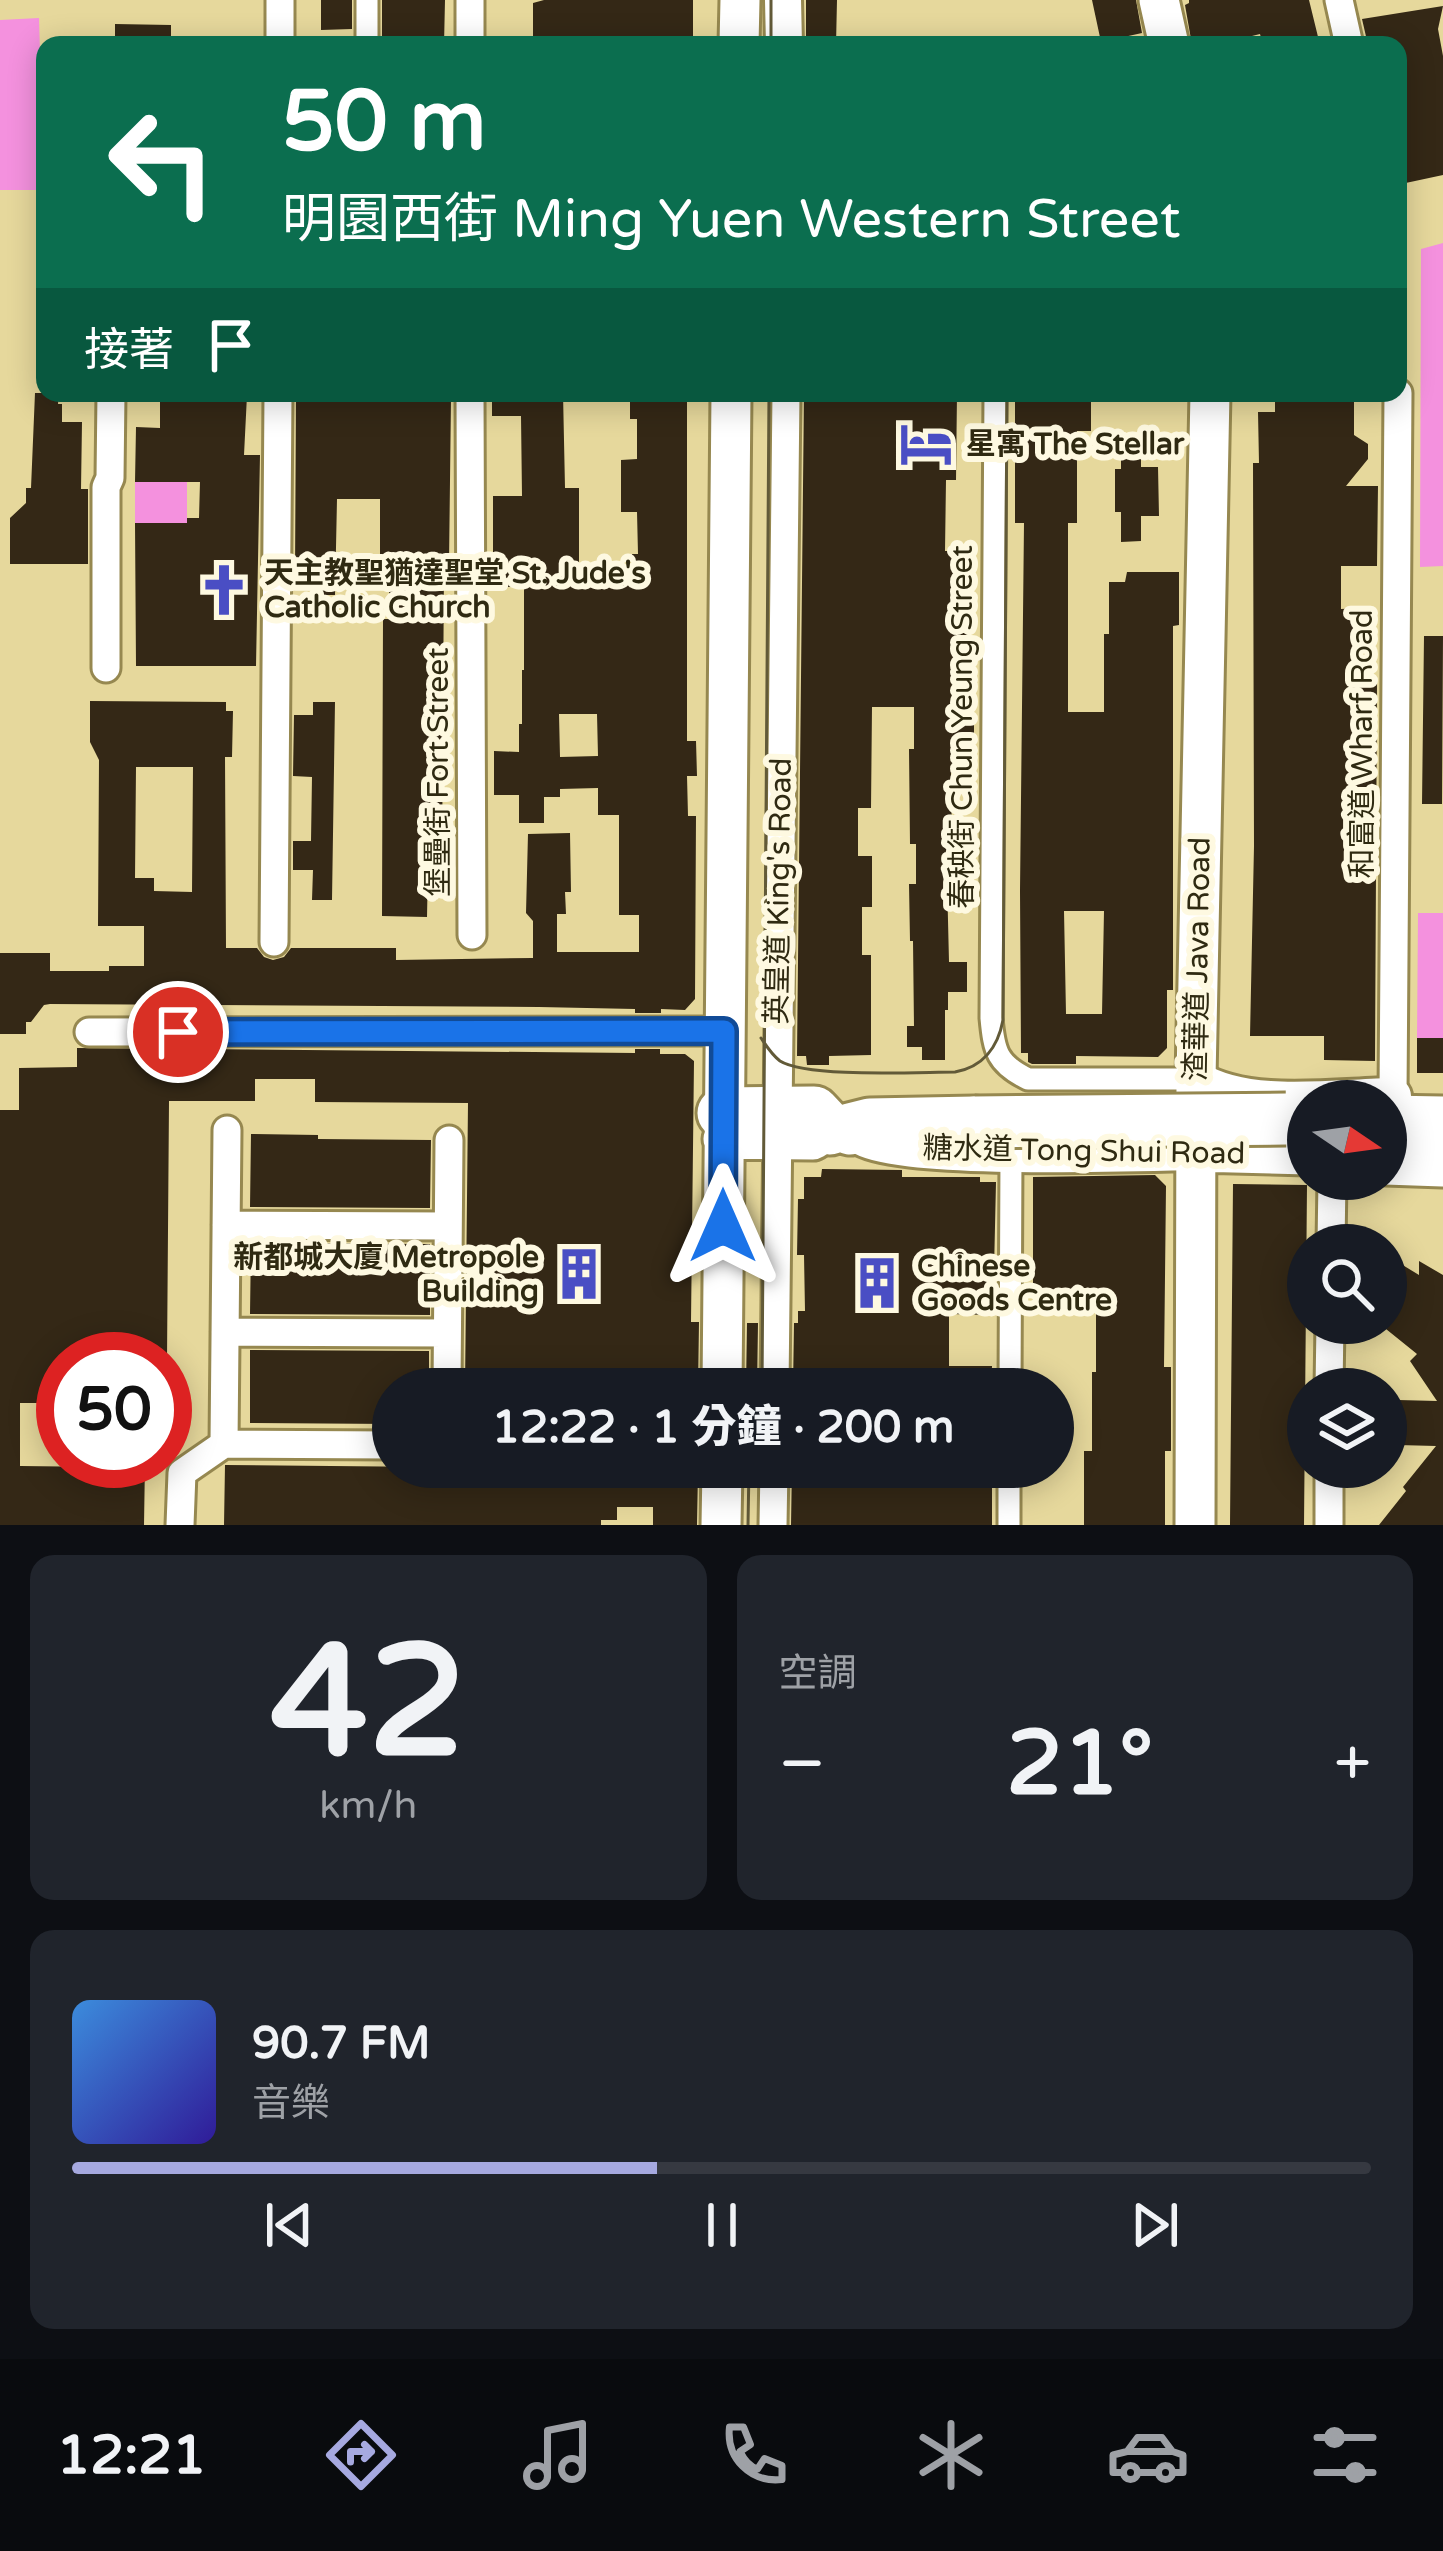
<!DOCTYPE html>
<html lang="zh-TW">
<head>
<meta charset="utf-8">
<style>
  :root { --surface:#171b24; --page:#20242c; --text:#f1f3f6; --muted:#9ea1a6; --line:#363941; --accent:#a6a9e0 }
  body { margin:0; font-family:"Varela Round","Noto Sans TC",sans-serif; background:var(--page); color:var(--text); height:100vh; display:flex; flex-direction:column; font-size:45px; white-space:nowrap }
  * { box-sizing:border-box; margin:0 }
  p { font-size:39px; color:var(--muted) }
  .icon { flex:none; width:66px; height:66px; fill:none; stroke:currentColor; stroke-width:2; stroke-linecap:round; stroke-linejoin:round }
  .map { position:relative; height:1525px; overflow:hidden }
  .drawer { display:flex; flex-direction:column; gap:30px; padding:30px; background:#0d0f14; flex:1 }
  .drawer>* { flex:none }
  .banner { position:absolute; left:36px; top:36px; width:1371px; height:366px; border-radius:24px; box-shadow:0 6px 30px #0003; background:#0b6e4f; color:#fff; overflow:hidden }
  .needle { width:78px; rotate:103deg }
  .controls { position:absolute; left:1287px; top:1080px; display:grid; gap:24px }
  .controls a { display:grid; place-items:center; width:120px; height:120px; border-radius:50%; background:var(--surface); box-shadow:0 6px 30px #0003; font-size:60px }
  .speed { position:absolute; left:36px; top:1332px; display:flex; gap:24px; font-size:60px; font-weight:700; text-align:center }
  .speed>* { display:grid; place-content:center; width:156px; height:156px; border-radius:50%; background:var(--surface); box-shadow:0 6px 30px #0003; line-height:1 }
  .speed .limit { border:18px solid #d22; background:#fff; color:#111 }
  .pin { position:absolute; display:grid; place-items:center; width:102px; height:102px; color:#fff; margin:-51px; border:6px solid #fff; border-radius:50%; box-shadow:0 3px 12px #0007 }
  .me { position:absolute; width:132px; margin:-66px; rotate:0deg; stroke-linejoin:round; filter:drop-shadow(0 0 9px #0008) }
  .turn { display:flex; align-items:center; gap:42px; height:252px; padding:0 48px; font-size:54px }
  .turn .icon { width:156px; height:156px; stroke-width:2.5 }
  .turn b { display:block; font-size:84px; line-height:102px }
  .then { display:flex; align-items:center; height:114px; padding:0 48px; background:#0003; gap:24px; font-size:45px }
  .big { font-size:90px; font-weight:800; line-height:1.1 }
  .drawer .card { flex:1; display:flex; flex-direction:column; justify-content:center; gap:18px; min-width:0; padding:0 42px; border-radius:24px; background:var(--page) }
  .drawer .dial { align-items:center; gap:0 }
  .dial b { font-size:156px; line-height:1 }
  .song { display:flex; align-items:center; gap:36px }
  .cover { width:144px; height:144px; border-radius:18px; background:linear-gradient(135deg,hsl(210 70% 55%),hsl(250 70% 35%)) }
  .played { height:12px; border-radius:6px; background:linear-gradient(90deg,var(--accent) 45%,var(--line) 45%) }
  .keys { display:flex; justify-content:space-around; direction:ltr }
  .heat { display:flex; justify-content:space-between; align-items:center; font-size:66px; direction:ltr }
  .drawer .tiles { flex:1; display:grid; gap:30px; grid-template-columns:1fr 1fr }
  .card:last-child { grid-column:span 2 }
  .trip { position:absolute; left:372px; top:1368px; width:702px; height:120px; border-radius:60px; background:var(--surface); box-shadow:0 6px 30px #0003; font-weight:800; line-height:120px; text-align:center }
  .tab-bar { display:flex; height:192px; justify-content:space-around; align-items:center; background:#090b0e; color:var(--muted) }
  .tab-bar .icon { width:84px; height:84px }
  .tab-bar .current { color:var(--accent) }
  .tab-bar b { font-size:54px; color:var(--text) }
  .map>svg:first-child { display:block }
  .green { fill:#f491de }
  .building { fill:#342816; fill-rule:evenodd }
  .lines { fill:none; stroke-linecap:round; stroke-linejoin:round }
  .pedestrian-casing { stroke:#968850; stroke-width:27 }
  .minor-casing { stroke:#968850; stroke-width:33 }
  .tertiary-casing { stroke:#968850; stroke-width:42 }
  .secondary-casing { stroke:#968850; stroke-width:45 }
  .motorway-casing { stroke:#968850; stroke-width:57 }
  .pedestrian { stroke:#fff; stroke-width:21 }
  .minor { stroke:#fff; stroke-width:27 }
  .tertiary { stroke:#fff; stroke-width:36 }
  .secondary { stroke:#fff; stroke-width:39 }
  .motorway { stroke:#fff; stroke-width:51 }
  .tram { stroke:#625a38; stroke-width:3 }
  .motorway-bridge-casing { stroke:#968850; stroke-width:57; stroke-linecap:butt }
  .motorway-bridge { stroke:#fff; stroke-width:51 }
  .route-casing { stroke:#114b97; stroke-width:30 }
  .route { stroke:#1a73e8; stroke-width:21 }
  .labels { text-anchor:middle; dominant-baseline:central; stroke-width:12; stroke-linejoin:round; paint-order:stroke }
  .poi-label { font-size:30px; font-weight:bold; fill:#2f2a12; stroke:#fef9e1; text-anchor:start }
  .street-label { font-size:30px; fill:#2f2a12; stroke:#fef9e1 }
</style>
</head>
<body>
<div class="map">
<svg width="1443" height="1525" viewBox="0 0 1443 1525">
  <rect width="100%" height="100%" fill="#e6d89c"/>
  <!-- green -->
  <path class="green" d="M 39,18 L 44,190 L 0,190 L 0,20 Z
    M 1443,243 L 1443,566 L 1420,567 L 1421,249 Z
    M 135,482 L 187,482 L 187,523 L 135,523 Z
    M 1418,913 L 1443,913 L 1443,1038 L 1417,1038 Z"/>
  <!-- building -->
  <path class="building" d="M 321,0 L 352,0 L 352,29 L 321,30 Z
    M 382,0 L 445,0 L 444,45 L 382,45 Z
    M 544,0 L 693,0 L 693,45 L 545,45 L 544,42 L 533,42 L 533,3 Z
    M 806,0 L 837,0 L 836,45 L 806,45 Z
    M 1092,0 L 1136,0 L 1142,33 L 1101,42 Z
    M 1189,0 L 1309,0 L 1320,45 L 1263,45 L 1260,34 L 1216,45 L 1192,45 L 1185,5 L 1189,3 Z
    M 1443,6 L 1438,29 L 1443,56 L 1443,175 L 1401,184 L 1398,172 L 1398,45 L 1368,45 L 1362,19 Z
    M 115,24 L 171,25 L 171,45 L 115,45 Z
    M 35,393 L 59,393 L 58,404 L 62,404 L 62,422 L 82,422 L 81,489 L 88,489 L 88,564 L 10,564 L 10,518 L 26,503 L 26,488 L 31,488 Z
    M 160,393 L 247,395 L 244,455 L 260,455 L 256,666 L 136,666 L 135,523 L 187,523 L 187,518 L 199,518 L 200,482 L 135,482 L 136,427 L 160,428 Z
    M 296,393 L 448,393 L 448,398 L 451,398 L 449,564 L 444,564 L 442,865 L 428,865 L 427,917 L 382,916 L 383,619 L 389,619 L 389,563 L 380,563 L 380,499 L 337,499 L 335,595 L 314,595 L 314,576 L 295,576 Z
    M 492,393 L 563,393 L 565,488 L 579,488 L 579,586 L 632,585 L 632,554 L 638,554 L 637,512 L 621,512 L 621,460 L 637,459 L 637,419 L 630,419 L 630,393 L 687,393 L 687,741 L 696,741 L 697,776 L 687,776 L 688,816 L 696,816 L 695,999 L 685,1010 L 661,1009 L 661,1013 L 635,1013 L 635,1009 L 539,1007 L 50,1004 L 44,1005 L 31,1022 L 26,1022 L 26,1034 L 0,1034 L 0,953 L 50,953 L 50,971 L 109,971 L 109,966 L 144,966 L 144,926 L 98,926 L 99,760 L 90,742 L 90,701 L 226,702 L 226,711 L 233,711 L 232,757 L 225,757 L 226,948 L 257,948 L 264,957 L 273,960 L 284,957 L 291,948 L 396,948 L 396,960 L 533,958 L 533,921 L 526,913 L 528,834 L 570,833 L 571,892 L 565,892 L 566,914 L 557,914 L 557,952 L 639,952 L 639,915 L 619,915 L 619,815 L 598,815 L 598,788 L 560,789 L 560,797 L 544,797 L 544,823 L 519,823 L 519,795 L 494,795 L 494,751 L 519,752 L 519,724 L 522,724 L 522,670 L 524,670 L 524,587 L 493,587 L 493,496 L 522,496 L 521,416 L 492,416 ZM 559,714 L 597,714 L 598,756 L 560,757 ZM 136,767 L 193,767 L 192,892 L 154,891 L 154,878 L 135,878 Z
    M 804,393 L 957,393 L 956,480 L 946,480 L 945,551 L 967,551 L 968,708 L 974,708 L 974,773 L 951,773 L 952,845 L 968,845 L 968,879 L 947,879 L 949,962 L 967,962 L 967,992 L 948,992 L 948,1010 L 945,1010 L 945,1060 L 922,1060 L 922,1047 L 907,1047 L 907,1026 L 914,1026 L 913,941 L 910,941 L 909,884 L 916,884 L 916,844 L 910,844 L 909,749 L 914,749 L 914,707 L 872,707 L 871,808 L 858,808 L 858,856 L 872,856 L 872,907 L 862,907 L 862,955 L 871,955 L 871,1055 L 829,1056 L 829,1065 L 807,1065 L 806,1056 L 797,1056 Z
    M 1015,393 L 1091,393 L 1091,431 L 1077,431 L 1077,523 L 1068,523 L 1068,712 L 1104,712 L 1104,634 L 1109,634 L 1109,582 L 1125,582 L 1127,572 L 1179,572 L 1179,625 L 1173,626 L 1173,990 L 1167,990 L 1167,1048 L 1158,1057 L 1076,1056 L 1076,1064 L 1032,1064 L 1028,1062 L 1028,1053 L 1021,1053 L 1020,891 L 1024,523 L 1015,523 ZM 1064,911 L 1104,911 L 1102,1014 L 1066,1014 Z
    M 1275,393 L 1354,393 L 1354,435 L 1368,444 L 1368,459 L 1346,486 L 1378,486 L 1377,566 L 1341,566 L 1341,609 L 1362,608 L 1363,683 L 1377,683 L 1375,1061 L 1324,1060 L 1324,1036 L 1250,1036 L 1254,846 L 1253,463 L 1259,463 L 1258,412 L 1275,412 Z
    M 1141,450 L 1141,467 L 1158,467 L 1159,516 L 1141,516 L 1141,541 L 1121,542 L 1121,512 L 1115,512 L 1115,469 L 1121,469 L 1121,451 Z
    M 1424,636 L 1443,636 L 1442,804 L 1422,804 Z
    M 313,702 L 335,702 L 332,900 L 312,900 L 313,870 L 293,870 L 293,841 L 311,841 L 312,777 L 293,776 L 294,715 L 313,715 Z
    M 1417,1038 L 1443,1038 L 1443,1073 L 1417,1073 Z
    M 77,1048 L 635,1053 L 635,1049 L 660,1049 L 660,1054 L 685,1054 L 694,1061 L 691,1322 L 699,1322 L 698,1389 L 465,1389 L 468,1103 L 315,1102 L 315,1079 L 255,1079 L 255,1101 L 169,1101 L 167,1359 L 63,1359 L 63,1403 L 20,1403 L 20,1466 L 104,1467 L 104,1461 L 145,1461 L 144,1525 L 0,1525 L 0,1110 L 19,1110 L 19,1068 L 77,1067 Z
    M 251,1134 L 318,1135 L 318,1139 L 431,1140 L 430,1208 L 250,1207 Z
    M 822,1169 L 902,1170 L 902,1177 L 980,1177 L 980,1182 L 996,1182 L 993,1315 L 949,1314 L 949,1366 L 992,1366 L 991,1389 L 793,1389 L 794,1323 L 798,1323 L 798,1311 L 805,1311 L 804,1255 L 797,1255 L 798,1199 L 804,1199 L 804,1177 L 821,1177 Z
    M 1155,1175 L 1166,1186 L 1164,1367 L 1171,1367 L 1171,1451 L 1165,1451 L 1165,1525 L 1084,1525 L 1084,1451 L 1092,1451 L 1092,1372 L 1096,1372 L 1096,1312 L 1033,1311 L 1033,1177 Z
    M 1233,1184 L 1307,1185 L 1304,1525 L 1230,1525 Z
    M 251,1243 L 430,1244 L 430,1315 L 250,1314 Z
    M 1386,1261 L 1397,1268 L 1396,1261 L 1419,1275 L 1419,1261 L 1443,1275 L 1443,1525 L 1379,1525 L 1406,1491 L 1403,1487 L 1436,1446 L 1398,1445 L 1398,1400 L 1437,1401 L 1410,1361 L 1417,1354 L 1386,1329 Z
    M 747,1323 L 758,1323 L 757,1389 L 746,1389 Z
    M 250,1350 L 429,1351 L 429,1389 L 393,1389 L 393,1424 L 250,1423 Z
    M 225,1465 L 541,1468 L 541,1474 L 603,1475 L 603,1485 L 640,1485 L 640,1469 L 698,1469 L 697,1525 L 653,1525 L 653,1507 L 617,1507 L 617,1520 L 601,1520 L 601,1525 L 224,1525 Z
    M 792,1467 L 992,1467 L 992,1525 L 791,1525 Z"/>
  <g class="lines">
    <!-- pedestrian casing -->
    <g class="pedestrian-casing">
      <path id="pedestrian" d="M 367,45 L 367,0
        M 995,393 L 991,1018 C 994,1051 997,1064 1028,1079 L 1196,1079
        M 1010,1389 L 1011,1153
        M 1009,1525 L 1009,1467"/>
    </g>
    <!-- minor casing -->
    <g class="minor-casing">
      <path id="minor" d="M 1339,0 L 1349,45
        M 280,45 L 280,0
        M 470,45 L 470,0
        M 470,393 L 472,935
        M 106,668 L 106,487 L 110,478 L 111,393
        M 274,942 L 278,393
        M 89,1032 L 724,1031
        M 1393,1096 L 1398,393
        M 226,1225 L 448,1226
        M 1331,1245 L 1332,1179
        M 225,1332 L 447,1333
        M 447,1389 L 449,1140
        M 775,1389 L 786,393
        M 1329,1389 L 1330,1323
        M 224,1444 L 227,1130
        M 224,1444 L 393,1445
        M 180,1525 L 182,1473 L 224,1444
        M 773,1525 L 774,1467
        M 1329,1525 L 1329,1467"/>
    </g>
    <!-- tertiary casing -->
    <g class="tertiary-casing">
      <path id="tertiary" d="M 783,0 L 784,45
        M 1196,1079 C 1247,1111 1334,1097 1393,1096
        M 860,1136 C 896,1162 1138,1153 1195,1152"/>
    </g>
    <!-- secondary casing -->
    <g class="secondary-casing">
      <path id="secondary" d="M 1159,0 L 1169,45
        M 739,45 L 740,0
        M 723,1139 L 813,1140 L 830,1129 L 850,1129
        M 1195,1152 L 1308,1155
        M 722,1389 L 731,393
        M 721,1525 L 722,1467
        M 1195,1525 L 1196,1079 L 1210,393"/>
    </g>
    <!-- motorway casing -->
    <g class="motorway-casing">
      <path id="motorway" d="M 723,1113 L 814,1112 L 830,1129
        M 1386,1121 L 1443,1122
        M 850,1129 L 870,1124 L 975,1122
        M 1386,1159 L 1443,1161"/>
    </g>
    <!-- pedestrian -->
    <use href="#pedestrian" class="pedestrian"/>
    <!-- minor -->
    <use href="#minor" class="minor"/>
    <!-- tertiary -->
    <use href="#tertiary" class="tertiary"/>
    <!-- secondary -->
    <use href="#secondary" class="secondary"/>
    <!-- motorway -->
    <use href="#motorway" class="motorway"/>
    <!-- tram -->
    <path class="tram" d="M 771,45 L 771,0
      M 761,1038 C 767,1047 772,1055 780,1061 C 807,1078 918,1072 955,1072 C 983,1067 998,1047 1003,1020 L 1007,393
      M 762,1389 L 769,393
      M 748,1525 L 749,1467"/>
    <!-- motorway-bridge casing -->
    <g class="motorway-bridge-casing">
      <path id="motorway-bridge" d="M 975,1122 L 1286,1119"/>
    </g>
    <!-- motorway-bridge -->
    <use href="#motorway-bridge" class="motorway-bridge"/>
  </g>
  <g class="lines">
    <!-- route casing -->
    <g class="route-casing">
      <path id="route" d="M 178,1032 L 724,1031 L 723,1226"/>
    </g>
    <!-- route -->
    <use href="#route" class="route"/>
  </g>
  <!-- icons -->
  <defs>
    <g id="hotel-bare" transform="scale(4.14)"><path d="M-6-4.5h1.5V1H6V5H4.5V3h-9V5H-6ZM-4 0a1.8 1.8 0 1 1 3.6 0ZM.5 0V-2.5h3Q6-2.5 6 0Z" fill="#4a4ec4" stroke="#fef9e1" stroke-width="2.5" paint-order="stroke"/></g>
    <g id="church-bare" transform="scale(4.14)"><path d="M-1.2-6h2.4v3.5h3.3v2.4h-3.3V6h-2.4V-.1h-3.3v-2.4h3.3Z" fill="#4a4ec4" stroke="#fef9e1" stroke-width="2.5" paint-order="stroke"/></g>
    <g id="building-bare" transform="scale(4.14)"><path d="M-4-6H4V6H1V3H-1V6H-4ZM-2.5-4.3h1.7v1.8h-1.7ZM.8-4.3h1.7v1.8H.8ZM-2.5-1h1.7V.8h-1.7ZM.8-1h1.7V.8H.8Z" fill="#4a4ec4" stroke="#fef9e1" stroke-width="2.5" paint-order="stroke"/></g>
  </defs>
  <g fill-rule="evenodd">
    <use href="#hotel-bare" x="926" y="444"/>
    <use href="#church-bare" x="224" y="590"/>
    <use href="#building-bare" x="579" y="1274"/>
    <use href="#building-bare" x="877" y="1283"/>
  </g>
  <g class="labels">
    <!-- poi labels -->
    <g class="poi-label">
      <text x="966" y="444">星寓 The Stellar</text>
      <text x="264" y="573">天主教聖猶達聖堂 St. Jude's<tspan x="264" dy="34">Catholic Church</tspan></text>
      <text x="539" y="1257" text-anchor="end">新都城大廈 Metropole<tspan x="539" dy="34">Building</tspan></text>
      <text x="917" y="1266">Chinese<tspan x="917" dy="34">Goods Centre</tspan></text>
    </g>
    <!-- street labels -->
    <g class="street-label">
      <text transform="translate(962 727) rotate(-90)">春秧街 Chun Yeung Street</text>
      <text transform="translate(1362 744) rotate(-90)">和富道 Wharf Road</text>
      <text transform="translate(438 772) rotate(-90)">堡壘街 Fort Street</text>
      <text transform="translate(779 891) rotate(-89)">英皇道 King's Road</text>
      <text transform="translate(1198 959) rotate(-89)">渣華道 Java Road</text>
      <text transform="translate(1084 1151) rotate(1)">糖水道 Tong Shui Road</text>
    </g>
  </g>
</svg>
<div class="controls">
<a><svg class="needle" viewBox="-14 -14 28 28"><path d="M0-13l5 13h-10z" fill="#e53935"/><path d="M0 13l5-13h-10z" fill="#9ea1a6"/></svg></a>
<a><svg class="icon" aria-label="search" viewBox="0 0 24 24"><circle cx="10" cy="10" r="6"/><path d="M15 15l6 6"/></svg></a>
<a><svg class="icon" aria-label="layers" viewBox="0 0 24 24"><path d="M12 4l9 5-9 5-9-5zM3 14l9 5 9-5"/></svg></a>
</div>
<div class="speed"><div class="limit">50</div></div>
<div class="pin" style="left:178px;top:1032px;background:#d93025"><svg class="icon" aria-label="arrive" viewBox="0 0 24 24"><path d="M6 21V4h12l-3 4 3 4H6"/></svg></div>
<svg class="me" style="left:723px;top:1226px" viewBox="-20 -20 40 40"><path d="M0-17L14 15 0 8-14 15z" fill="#1a73e8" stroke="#fff" stroke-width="4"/></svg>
<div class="trip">12:22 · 1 分鐘 · 200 m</div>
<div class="banner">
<div class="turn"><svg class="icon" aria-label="left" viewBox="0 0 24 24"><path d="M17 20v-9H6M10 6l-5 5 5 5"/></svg><div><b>50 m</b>明園西街 Ming Yuen Western Street</div></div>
<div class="then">接著<svg class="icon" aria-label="arrive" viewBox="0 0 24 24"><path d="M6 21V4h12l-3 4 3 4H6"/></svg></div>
</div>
</div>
<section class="drawer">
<div class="tiles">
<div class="card dial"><b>42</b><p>km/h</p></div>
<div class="card"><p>空調</p>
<div class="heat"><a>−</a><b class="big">21°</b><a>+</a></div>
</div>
<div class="card">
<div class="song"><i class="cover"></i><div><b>90.7 FM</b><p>音樂</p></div></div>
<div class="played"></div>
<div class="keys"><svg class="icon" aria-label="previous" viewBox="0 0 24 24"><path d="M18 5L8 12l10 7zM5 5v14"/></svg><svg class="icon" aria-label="pause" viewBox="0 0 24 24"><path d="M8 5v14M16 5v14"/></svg><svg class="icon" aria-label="next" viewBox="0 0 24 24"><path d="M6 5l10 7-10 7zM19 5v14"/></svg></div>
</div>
</div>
</section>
<nav class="tab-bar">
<b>12:21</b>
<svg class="icon current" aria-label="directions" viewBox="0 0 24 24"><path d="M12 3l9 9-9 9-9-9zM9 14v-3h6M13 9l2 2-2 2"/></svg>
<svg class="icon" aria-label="music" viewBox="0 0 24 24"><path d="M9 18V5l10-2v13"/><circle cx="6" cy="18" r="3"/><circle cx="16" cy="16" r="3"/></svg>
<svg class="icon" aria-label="phone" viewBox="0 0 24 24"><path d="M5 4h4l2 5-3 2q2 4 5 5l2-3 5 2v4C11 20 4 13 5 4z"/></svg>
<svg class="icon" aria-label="climate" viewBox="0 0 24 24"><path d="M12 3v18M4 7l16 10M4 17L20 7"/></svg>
<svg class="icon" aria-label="car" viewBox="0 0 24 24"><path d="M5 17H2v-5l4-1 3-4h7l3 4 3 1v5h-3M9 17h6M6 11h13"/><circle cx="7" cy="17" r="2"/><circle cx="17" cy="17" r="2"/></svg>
<svg class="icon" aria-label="filters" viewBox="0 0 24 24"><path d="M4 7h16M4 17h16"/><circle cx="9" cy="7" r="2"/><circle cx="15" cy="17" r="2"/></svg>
</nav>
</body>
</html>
